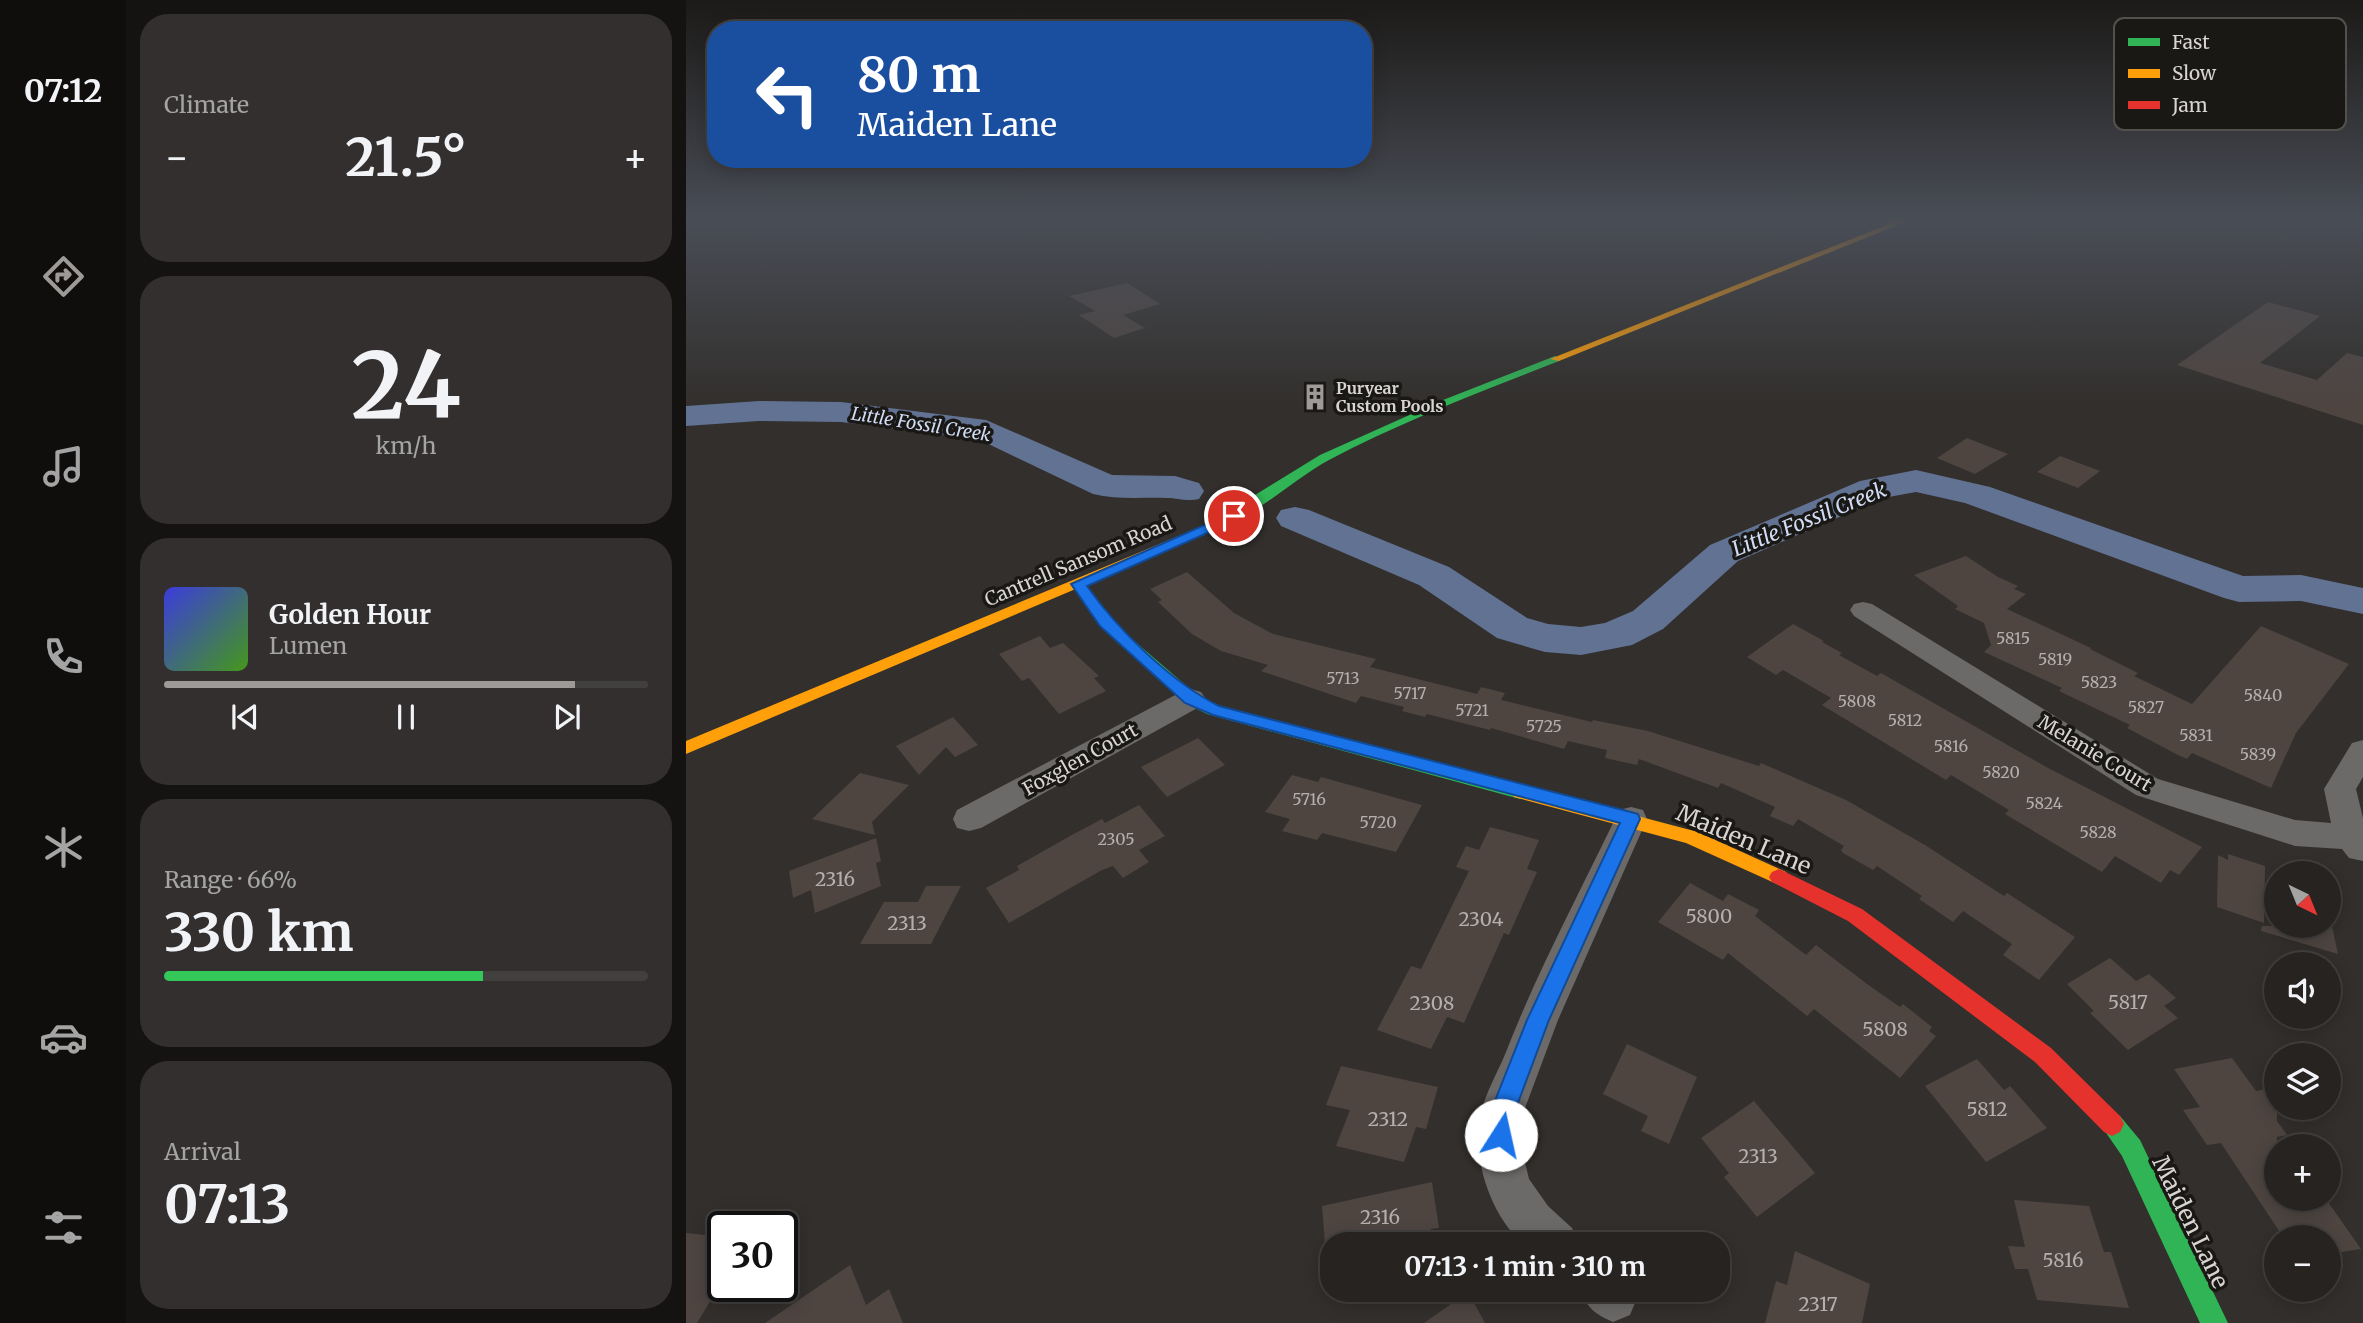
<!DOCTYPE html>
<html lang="en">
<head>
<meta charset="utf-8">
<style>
  :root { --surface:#262321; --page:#322f2e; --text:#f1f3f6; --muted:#a4a4a5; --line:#42403f; --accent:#9d9a97 }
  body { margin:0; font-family:Merriweather,serif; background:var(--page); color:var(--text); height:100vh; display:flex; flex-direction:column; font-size:26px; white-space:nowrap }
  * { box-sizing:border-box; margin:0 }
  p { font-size:23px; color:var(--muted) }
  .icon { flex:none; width:38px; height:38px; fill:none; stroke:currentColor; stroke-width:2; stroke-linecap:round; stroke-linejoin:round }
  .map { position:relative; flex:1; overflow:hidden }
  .details { display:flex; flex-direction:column; gap:14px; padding:14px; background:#151312; width:560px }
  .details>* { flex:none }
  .hud { position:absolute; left:21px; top:21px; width:665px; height:147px; border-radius:28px; box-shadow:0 4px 18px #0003,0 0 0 2px var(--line); background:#1a4fa0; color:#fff; overflow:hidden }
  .needle { width:46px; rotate:137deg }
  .tools { position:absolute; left:1578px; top:861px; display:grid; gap:14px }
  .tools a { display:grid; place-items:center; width:77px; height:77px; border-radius:50%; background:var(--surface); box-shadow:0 4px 18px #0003,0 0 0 2px var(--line); font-size:35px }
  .speed { position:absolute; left:21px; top:1211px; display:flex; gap:14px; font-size:35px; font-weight:700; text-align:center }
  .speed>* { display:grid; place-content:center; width:91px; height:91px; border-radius:50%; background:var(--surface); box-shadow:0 4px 18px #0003,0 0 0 2px var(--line); line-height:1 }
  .speed .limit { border:4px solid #111; border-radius:10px; background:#fff; color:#111 }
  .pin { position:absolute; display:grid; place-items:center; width:60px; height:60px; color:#fff; margin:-30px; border:4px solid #fff; border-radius:50%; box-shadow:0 2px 7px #0007 }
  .me { position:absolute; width:77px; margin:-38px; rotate:10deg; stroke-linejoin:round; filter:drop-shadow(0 0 5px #0008) }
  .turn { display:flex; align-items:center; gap:24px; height:147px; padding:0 35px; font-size:32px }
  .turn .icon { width:91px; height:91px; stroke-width:2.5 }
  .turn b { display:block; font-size:49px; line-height:60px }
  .big { font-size:52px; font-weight:700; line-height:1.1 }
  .details .widget { flex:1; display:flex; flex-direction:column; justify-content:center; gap:10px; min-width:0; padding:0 24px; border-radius:28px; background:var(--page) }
  .details .dial { align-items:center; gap:0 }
  .dial b { font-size:91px; line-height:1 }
  .song { display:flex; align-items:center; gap:21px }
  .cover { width:84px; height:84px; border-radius:10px; background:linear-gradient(135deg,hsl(240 70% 55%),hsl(100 70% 35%)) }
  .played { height:7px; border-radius:4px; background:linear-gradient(90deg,var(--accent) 85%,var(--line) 85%) }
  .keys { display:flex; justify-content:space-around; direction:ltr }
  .heat { display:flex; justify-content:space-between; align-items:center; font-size:38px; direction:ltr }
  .charge { height:10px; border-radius:5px; background:linear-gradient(90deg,#34c759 66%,var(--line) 0) }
  .trip { position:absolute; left:634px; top:1232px; width:410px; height:70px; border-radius:28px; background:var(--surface); box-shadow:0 4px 18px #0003,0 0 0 2px var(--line); font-weight:700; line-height:70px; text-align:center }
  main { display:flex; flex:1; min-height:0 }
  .menu { display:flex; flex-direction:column; width:126px; justify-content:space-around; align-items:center; background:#0f0e0d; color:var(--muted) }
  .menu .icon { width:49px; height:49px }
  .menu .on { color:var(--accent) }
  .menu b { font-size:32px; color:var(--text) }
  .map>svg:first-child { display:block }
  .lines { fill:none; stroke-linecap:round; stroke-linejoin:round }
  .river { fill:#627293; fill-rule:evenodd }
  .building { fill:#4e4541 }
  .street { fill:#6c6a69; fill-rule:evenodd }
  .fast { fill:#30b455; fill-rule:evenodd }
  .slow { fill:#ff9f0a; fill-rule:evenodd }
  .jam { fill:#e5322d; fill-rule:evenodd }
  .route { fill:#1a73e8; stroke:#114b97; stroke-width:2 }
  .labels { text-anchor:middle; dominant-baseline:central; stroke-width:7; stroke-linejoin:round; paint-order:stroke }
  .far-poi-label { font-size:16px; font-weight:bold; fill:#d7d4d1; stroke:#1a1815; text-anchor:start }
  .number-label { font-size:16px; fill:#b5b0ad }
  .far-water-label { font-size:18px; font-style:italic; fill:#d0dcf5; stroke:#1a1815 }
  .street-label { font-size:19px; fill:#d7d4d1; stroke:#1a1815 }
  .near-number-label { font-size:19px; fill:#b5b0ad }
  .water-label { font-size:21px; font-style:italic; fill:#d0dcf5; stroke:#1a1815 }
  .near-street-label { font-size:23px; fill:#d7d4d1; stroke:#1a1815 }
  .key { fill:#1a1815; stroke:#53504d; stroke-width:2 }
  .key-label { font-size:19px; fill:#d7d4d1 }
</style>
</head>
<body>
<main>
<nav class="menu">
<b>07:12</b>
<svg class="icon on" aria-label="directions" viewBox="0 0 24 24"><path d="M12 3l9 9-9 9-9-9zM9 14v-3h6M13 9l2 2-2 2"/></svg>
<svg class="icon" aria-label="music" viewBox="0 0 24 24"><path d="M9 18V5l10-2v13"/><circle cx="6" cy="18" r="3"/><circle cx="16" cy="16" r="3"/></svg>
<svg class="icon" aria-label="phone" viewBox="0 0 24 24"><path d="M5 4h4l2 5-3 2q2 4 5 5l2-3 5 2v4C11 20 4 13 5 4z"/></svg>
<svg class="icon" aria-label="climate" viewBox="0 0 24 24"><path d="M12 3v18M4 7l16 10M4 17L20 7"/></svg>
<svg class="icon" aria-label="car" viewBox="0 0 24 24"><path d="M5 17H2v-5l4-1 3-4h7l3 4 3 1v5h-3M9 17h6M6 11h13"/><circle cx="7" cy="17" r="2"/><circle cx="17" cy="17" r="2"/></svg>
<svg class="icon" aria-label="filters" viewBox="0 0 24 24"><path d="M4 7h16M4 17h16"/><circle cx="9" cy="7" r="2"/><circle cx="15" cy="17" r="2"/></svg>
</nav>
<section class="details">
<div class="widget"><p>Climate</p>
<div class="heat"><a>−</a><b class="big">21.5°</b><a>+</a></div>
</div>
<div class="widget dial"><b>24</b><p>km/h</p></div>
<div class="widget">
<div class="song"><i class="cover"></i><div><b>Golden Hour</b><p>Lumen</p></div></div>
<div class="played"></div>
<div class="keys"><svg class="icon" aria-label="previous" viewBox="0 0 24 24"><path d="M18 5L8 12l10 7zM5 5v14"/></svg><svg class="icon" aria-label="pause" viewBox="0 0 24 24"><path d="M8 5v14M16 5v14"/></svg><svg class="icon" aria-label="next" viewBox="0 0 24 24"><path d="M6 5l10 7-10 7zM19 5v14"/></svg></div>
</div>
<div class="widget"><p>Range · 66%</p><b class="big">330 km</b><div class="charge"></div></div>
<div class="widget"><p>Arrival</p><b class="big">07:13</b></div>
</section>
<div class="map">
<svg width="1677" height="1323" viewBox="0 0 1677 1323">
  <rect width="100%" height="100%" fill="#322f2c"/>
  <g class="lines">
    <!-- river -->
    <path class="river" d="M 73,401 L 155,402 L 300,420 L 426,475 L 489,476 L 513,483 L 518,491 L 513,499 C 500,502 493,498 480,498 C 456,497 431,500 407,494 L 292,439 L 155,422 L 73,421 L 0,426 L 0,406 Z
      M 1230,470 L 1304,487 L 1557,576 L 1615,575 L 1677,588 L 1677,614 L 1615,601 L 1553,602 L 1538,598 L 1279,503 L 1230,492 L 1197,498 L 1052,561 L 977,629 L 946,645 L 895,655 L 859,652 L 811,638 L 733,585 L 595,526 L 590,518 L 595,510 L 609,507 L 623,510 L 763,567 L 841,618 L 862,624 L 895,627 L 919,623 L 947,611 L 1024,545 L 1174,481 Z"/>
  </g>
  <!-- building -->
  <path class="building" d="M 441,283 L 474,304 L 437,315 L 459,328 L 428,338 L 393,315 L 409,311 L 383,296 Z
    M 1582,302 L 1634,316 L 1574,363 L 1631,380 L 1661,353 L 1677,357 L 1677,425 L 1491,365 Z
    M 1281,438 L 1322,454 L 1289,474 L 1251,458 Z
    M 1374,456 L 1414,471 L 1392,488 L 1351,472 Z
    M 1280,556 L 1312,577 L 1332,586 L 1328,589 L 1340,594 L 1321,609 L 1405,648 L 1404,649 L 1452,673 L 1448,676 L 1506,704 L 1575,626 L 1663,664 L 1610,733 L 1585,788 L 1506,753 L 1501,759 L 1492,755 L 1441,728 L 1444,725 L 1373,691 L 1376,688 L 1298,652 L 1305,645 L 1298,623 L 1269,609 L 1272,606 L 1228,575 Z
    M 501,572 L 548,613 L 587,634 L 690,659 L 684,667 L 791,694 L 795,687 L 819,693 L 815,700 L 906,722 L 907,720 L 962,731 L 1073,766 L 1075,763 L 1160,800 L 1239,845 L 1318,896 L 1321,893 L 1389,937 L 1353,980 L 1317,955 L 1326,944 L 1277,911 L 1267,922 L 1233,899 L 1236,896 L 1191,866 L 1187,870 L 1157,853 L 1155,850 L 1158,846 L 1112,819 L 1107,826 L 1084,816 L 1089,807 L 1035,783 L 1032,788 L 953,759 L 951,765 L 919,758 L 921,750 L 882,741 L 878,749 L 805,728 L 804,730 L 741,714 L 739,717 L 716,711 L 718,707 L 675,696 L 670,703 L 575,671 L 582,665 L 535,651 L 506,634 L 472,602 L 476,600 L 464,589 Z
    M 1107,624 L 1138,641 L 1136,642 L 1156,653 L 1153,655 L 1191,676 L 1195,673 L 1364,769 L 1516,847 L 1493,875 L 1484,870 L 1475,883 L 1429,856 L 1416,872 L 1319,814 L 1323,810 L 1265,775 L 1260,780 L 1136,705 L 1145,698 L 1097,670 L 1090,675 L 1061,657 Z
    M 354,636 L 364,648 L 377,643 L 413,676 L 408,678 L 420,691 L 373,714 L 343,678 L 336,681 L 313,654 Z
    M 267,717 L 292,745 L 269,757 L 260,747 L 233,775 L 210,746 Z
    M 512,738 L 539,765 L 481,797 L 455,767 Z
    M 174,773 L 223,785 L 186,822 L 189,835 L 126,819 Z
    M 606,775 L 632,782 L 635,777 L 736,805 L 710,852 L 636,833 L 631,840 L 596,831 L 604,819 L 579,812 Z
    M 453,805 L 479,836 L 453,850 L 463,862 L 437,878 L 427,866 L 416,870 L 323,923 L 300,888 L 333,870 L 331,866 L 384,836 L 416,819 L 419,823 Z
    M 804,827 L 853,840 L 841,869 L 851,872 L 823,935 L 818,933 L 778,1023 L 761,1017 L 745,1049 L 691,1030 L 725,966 L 735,969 L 783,871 L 770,867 L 780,846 L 793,850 Z
    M 190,838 L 195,861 L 190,863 L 195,886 L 129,913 L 125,890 L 107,898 L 103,871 Z
    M 1542,854 L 1579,866 L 1578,923 L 1531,907 L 1532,855 L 1542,860 Z
    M 1004,883 L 1037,901 L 1042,894 L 1073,910 L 1069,916 L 1120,955 L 1130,945 L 1181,984 L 1214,1007 L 1217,1004 L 1246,1027 L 1243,1031 L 1250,1036 L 1214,1078 L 1128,1009 L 1121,1016 L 1042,953 L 1037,960 L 972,922 Z
    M 240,886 L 275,886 L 245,944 L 174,944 L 198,902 L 232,902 Z
    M 1576,926 L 1646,926 L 1652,954 L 1575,931 Z
    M 1424,958 L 1450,981 L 1463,974 L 1490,998 L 1478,1006 L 1492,1018 L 1442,1050 L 1404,1013 L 1408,1011 L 1381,984 Z
    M 941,1044 L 1011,1077 L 983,1144 L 955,1131 L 962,1116 L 917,1094 Z
    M 1546,1058 L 1570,1091 L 1591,1087 L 1591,1121 L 1601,1135 L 1591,1137 L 1591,1199 L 1640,1199 L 1675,1249 L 1643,1254 L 1643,1237 L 1597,1237 L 1535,1143 L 1521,1145 L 1497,1110 L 1514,1107 L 1488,1069 Z
    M 1291,1059 L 1318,1090 L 1324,1086 L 1361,1128 L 1300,1162 L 1239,1086 Z
    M 655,1066 L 752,1087 L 740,1129 L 730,1127 L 718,1162 L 650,1146 L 664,1110 L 640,1105 Z
    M 1068,1101 L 1129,1173 L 1071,1217 L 1038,1177 L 1043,1173 L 1015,1138 Z
    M 746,1182 L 753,1228 L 745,1229 L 747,1244 L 639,1244 L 636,1206 Z
    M 1328,1200 L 1403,1206 L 1418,1252 L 1425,1252 L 1443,1308 L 1351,1300 L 1342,1269 L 1329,1269 L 1322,1246 L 1339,1247 Z
    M 0,1233 L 37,1237 L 37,1280 L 11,1323 L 0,1323 Z
    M 1109,1251 L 1184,1284 L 1176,1323 L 1079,1323 L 1090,1281 L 1101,1285 Z
    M 164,1265 L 180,1305 L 203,1289 L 217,1323 L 79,1323 Z
    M 782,1292 L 799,1323 L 738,1323 Z"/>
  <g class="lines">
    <!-- street -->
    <path class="street" d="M 1177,602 L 1186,604 L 1472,779 L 1609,820 L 1645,823 L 1638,789 L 1666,743 L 1677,740 L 1677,777 L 1670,789 L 1677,818 L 1677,861 L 1663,858 L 1656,849 L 1609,846 L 1450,795 L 1168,616 L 1164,610 L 1168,604 Z
      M 505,689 L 515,692 L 520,699 L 515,706 L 295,828 L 283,831 L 271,828 L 267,819 L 271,810 L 495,692 Z
      M 945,807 L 957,810 L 961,819 L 872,1020 L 836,1116 L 837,1154 L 843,1179 L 862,1206 L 886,1228 L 893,1244 L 837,1244 C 805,1215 786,1160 794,1117 C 798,1095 812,1072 820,1052 C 851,972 892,896 929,819 L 933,810 Z
      M 894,1290 L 947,1290 L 951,1298 L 944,1315 L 927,1322 C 909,1314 902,1309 894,1290 Z"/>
    <!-- fast -->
    <path class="fast" d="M 869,356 L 874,359 L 873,361 C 797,391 714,422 643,460 C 603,482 568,519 524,531 L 517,527 L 634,455 L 757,400 Z
      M 392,580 L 397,581 L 424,620 L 511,695 L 532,706 L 834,785 L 840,787 L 843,792 L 840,797 L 834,799 L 521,714 L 499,703 L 414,626 L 385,584 Z
      M 1426,1112 L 1434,1116 L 1454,1140 L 1542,1323 L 1514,1323 L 1436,1156 L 1414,1124 L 1418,1116 Z"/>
    <!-- slow -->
    <path class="slow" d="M 1211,221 L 1222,221 L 873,361 L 864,359 Z
      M 524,523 L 531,527 L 529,530 L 0,754 L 0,741 Z
      M 834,785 L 1012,832 L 1100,872 L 1103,877 L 1100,882 L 1093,885 L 1000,843 L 828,797 L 825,792 L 828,787 Z"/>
    <!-- jam -->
    <path class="jam" d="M 1093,869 L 1176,909 L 1365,1048 L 1434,1116 L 1438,1124 L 1434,1132 L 1426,1136 L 1418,1132 L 1349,1062 L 1162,921 L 1086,882 L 1083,877 L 1086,872 Z"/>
  </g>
  <!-- sky -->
  <linearGradient id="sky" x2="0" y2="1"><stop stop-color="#1c1a18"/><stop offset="0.54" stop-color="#494d56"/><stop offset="1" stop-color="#494d56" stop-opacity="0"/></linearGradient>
  <rect width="1677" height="406" fill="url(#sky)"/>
  <!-- route -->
  <path class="route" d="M 548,512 L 555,516 L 553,519 L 401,586 C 431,629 485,682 533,706 L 945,812 L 952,814 L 954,819 L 863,1020 L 827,1116 L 827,1135 L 824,1144 L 815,1147 L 806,1144 L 803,1135 L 803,1116 L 841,1020 L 934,823 L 527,715 L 499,703 L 414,626 L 385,584 Z"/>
  <!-- icons -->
  <defs>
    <g id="building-bare" transform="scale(2.1)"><path d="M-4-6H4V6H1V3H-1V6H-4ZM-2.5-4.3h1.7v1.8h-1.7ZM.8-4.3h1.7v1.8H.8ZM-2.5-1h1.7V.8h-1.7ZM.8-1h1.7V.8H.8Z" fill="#9d9a97" stroke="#1a1815" stroke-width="2.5" paint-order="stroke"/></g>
  </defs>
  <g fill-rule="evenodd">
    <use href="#building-bare" x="629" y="397"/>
  </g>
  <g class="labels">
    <!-- far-poi labels -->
    <g class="far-poi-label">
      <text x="650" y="388">Puryear<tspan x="650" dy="18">Custom Pools</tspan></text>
    </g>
    <!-- number labels -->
    <g class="number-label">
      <text x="1327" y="638">5815</text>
      <text x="1369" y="659">5819</text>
      <text x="657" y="678">5713</text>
      <text x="1413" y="682">5823</text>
      <text x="724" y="693">5717</text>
      <text x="1577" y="695">5840</text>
      <text x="1171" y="701">5808</text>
      <text x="1460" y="707">5827</text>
      <text x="786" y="710">5721</text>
      <text x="1219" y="720">5812</text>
      <text x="858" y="726">5725</text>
      <text x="1510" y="735">5831</text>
      <text x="1265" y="746">5816</text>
      <text x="1572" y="754">5839</text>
      <text x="1315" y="772">5820</text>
      <text x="623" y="799">5716</text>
      <text x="1358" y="803">5824</text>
      <text x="692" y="822">5720</text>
      <text x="1412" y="832">5828</text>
      <text x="430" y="839">2305</text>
    </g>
    <!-- far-water labels -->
    <g class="far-water-label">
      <text transform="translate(235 424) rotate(9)">Little Fossil Creek</text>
    </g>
    <!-- street labels -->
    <g class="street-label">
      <text transform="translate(392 561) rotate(-23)">Cantrell Sansom Road</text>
      <text transform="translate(1409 753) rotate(31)">Melanie Court</text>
      <text transform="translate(394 759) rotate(-29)">Foxglen Court</text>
    </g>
    <!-- near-number labels -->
    <g class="near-number-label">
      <text x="149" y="879">2316</text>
      <text x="1023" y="916">5800</text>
      <text x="795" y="919">2304</text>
      <text x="221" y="923">2313</text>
      <text x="1442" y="1002">5817</text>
      <text x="746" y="1003">2308</text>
      <text x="1199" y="1029">5808</text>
      <text x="1301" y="1109">5812</text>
      <text x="702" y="1119">2312</text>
      <text x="1072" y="1156">2313</text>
      <text x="694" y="1217">2316</text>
      <text x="1377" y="1260">5816</text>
      <text x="1132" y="1304">2317</text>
    </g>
    <!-- water labels -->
    <g class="water-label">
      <text transform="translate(1123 519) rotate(-22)">Little Fossil Creek</text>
    </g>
    <!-- near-street labels -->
    <g class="near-street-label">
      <text transform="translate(1058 839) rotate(23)">Maiden Lane</text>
      <text transform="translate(1505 1222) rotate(64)">Maiden Lane</text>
    </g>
  </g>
  <!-- legend -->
  <rect x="1428" y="18" width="232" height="112" rx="10" class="key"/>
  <rect x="1442" y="38" width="32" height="8" fill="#30b455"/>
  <rect x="1442" y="69" width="32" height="9" fill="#ff9f0a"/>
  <rect x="1442" y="101" width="32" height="8" fill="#e5322d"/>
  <g class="key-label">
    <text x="1486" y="49">Fast</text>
    <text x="1486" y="80">Slow</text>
    <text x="1486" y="112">Jam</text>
  </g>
</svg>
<div class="tools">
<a><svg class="needle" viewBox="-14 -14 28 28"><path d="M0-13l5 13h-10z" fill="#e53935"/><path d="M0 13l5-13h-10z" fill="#a4a4a5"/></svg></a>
<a><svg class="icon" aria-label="sound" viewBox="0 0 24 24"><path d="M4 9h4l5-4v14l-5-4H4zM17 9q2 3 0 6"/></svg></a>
<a><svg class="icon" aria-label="layers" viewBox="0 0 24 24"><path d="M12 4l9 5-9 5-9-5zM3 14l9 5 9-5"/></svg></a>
<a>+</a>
<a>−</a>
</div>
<div class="speed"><div class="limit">30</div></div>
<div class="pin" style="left:548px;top:516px;background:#d93025"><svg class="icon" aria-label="arrive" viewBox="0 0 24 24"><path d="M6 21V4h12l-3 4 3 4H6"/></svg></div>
<svg class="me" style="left:815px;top:1135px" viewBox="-20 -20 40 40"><circle r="19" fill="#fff"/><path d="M0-13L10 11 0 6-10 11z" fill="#1a73e8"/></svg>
<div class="trip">07:13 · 1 min · 310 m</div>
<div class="hud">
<div class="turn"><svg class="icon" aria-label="left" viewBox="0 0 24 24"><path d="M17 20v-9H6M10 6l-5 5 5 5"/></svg><div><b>80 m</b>Maiden Lane</div></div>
</div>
</div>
</main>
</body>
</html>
